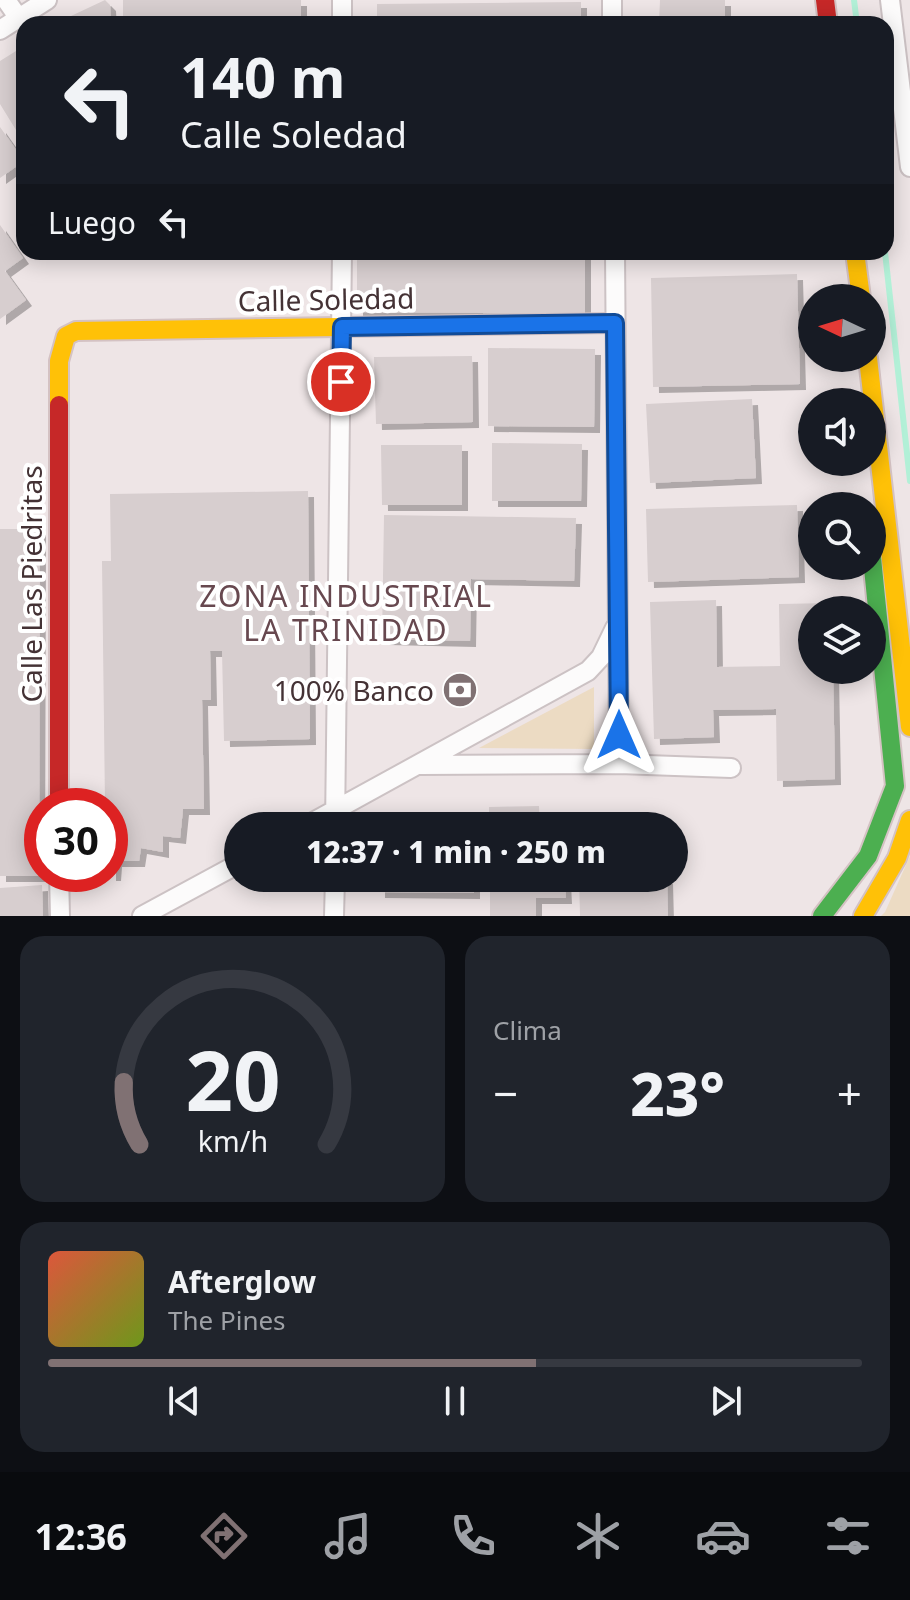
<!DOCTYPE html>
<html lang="es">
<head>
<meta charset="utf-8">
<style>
  :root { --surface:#171b24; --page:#20242c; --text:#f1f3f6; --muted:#9ea1a6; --line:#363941; --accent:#807173 }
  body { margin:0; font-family:"Noto Sans",sans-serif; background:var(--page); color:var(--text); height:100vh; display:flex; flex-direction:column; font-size:30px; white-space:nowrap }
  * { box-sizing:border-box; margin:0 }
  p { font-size:26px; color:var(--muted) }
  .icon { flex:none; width:44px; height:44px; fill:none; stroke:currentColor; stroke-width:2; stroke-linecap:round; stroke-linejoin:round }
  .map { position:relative; height:916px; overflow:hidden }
  .panel { display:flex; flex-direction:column; gap:20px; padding:20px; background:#0d0f14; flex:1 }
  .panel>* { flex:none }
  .hud { position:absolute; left:16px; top:16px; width:878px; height:244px; border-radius:24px; box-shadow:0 4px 20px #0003; background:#171b24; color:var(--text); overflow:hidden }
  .needle { width:52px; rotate:274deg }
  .controls { position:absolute; left:798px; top:284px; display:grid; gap:16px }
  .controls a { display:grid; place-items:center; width:88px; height:88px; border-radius:50%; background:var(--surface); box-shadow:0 4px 20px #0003; font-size:40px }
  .speed { position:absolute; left:24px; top:788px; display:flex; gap:16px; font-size:40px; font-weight:700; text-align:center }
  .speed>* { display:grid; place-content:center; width:104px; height:104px; border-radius:50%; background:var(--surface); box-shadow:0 4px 20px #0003; line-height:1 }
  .speed .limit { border:12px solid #d22; background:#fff; color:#111 }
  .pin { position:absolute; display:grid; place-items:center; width:68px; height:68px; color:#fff; margin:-34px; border:4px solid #fff; border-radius:50%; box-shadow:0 2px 8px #0007 }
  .me { position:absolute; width:88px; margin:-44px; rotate:0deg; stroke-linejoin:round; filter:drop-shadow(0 0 6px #0008) }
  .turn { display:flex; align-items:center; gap:28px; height:168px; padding:0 32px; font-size:36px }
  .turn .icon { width:104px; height:104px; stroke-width:2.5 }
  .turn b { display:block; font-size:56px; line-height:68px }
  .then { display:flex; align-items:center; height:76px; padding:0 32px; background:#0003; gap:16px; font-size:30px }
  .big { font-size:60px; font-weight:800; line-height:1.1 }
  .panel .widget { flex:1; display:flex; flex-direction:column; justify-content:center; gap:12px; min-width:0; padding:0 28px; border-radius:24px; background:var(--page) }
  .panel .dial { align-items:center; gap:0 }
  .dial svg { height:208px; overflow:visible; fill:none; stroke:var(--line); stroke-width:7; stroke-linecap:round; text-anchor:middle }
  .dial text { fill:var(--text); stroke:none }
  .song { display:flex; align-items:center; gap:24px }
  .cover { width:96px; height:96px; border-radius:12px; background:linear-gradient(135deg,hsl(10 70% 55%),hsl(80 70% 35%)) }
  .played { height:8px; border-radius:4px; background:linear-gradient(90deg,var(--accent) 60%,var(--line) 60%) }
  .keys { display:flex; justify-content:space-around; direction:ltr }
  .heat { display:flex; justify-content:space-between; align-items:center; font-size:44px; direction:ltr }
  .panel .tiles { flex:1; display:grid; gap:20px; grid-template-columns:1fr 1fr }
  .widget:last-child { grid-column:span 2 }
  .trip { position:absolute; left:224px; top:812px; width:464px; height:80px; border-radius:40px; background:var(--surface); box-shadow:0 4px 20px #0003; font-weight:800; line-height:80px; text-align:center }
  .dock { display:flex; height:128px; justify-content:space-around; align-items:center; background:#090b0e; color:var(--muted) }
  .dock .icon { width:56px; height:56px }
  .dock .on { color:var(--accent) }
  .dock b { font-size:36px; color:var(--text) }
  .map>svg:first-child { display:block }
  .green { fill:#ecdbc3 }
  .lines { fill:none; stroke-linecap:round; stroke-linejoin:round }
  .stream { stroke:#b2f0d7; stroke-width:6 }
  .building { fill:#d7cecf; filter:url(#shadow) }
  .street-casing { stroke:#ccc2c4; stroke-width:22 }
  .fast-casing { stroke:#d4c2c3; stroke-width:22 }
  .slow-casing { stroke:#d4c2c3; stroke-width:22 }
  .jam-casing { stroke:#d4c2c3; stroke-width:22 }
  .street { stroke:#fcfbfb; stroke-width:18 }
  .fast { stroke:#4caf50; stroke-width:18 }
  .slow { stroke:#ffc107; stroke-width:18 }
  .jam { stroke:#c62828; stroke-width:18 }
  .route-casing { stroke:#114b97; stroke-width:20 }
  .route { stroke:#1a73e8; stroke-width:14 }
  .labels { text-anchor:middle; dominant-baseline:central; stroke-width:8; stroke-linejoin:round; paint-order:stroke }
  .street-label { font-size:28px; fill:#443235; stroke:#fff }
  .poi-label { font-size:28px; fill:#443235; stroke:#fff; text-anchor:end }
  .neighbourhood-label { font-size:30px; letter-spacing:2px; fill:#67484f; stroke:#fff }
</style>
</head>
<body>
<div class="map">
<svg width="910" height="916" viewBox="0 0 910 916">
  <defs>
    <filter id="shadow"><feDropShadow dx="6" dy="6" stdDeviation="0" flood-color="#0004"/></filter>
  </defs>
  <rect width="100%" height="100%" fill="#eee5e6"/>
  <!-- green -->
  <path class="green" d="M 594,687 L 594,749 L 479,748 Z
    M 910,856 L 910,916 L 881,916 L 885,912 Z"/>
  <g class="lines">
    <!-- stream -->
    <path class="stream" d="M 854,0 L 857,24
      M 885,252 L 910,481"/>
  </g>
  <!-- building -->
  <path class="building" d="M 105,0 L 110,5 L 111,24 L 54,24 Z
    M 123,0 L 301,0 L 301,24 L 123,24 Z
    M 660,0 L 725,0 L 725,24 L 659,24 Z
    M 581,2 L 581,24 L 377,24 L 377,4 Z
    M 24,46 L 24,143 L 0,104 L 0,61 Z
    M 0,127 L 24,161 L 0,178 Z
    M 0,225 L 23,258 L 5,271 L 26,300 L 0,319 Z
    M 357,252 L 585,252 L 585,314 L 357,312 Z
    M 797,274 L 800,384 L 653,387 L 651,278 Z
    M 488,348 L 595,349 L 594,427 L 488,426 Z
    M 472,356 L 473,422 L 376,424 L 374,357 Z
    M 752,399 L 756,478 L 650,483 L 646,404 Z
    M 492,443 L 582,444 L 581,501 L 492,501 Z
    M 381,445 L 462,445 L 462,505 L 382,505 Z
    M 308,491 L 310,739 L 224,741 L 222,651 L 210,651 L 211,700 L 202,700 L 204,809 L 183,809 L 180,838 L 163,836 L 163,852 L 141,848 L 139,861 L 116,861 L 115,875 L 110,875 L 110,806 L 105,806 L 102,561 L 111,561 L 110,494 Z
    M 797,505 L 799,577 L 648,582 L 646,509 Z
    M 384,515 L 576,518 L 574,581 L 471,579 L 470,641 L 382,639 Z
    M 0,529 L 40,529 L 39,876 L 0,876 Z
    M 716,600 L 717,667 L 780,666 L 779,604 L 831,603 L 831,610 L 812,610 L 812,670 L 833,670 L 835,779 L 777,781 L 776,709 L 713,710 L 714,737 L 654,739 L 650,602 Z
    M 539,806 L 540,826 L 489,826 L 489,807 Z
    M 379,878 L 474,878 L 474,893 L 379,892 Z
    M 490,878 L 565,878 L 566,898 L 536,898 L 536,916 L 490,916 Z
    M 579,878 L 667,878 L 668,916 L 580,916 Z
    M 42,885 L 43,916 L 0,916 L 0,888 Z"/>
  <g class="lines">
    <!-- street casing -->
    <g class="street-casing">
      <path id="street" d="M 6,0 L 18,17
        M 612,0 L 612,24
        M 890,0 L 910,167
        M 342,24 L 342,0
        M 0,30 L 47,0
        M 615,252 L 619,764
        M 420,765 L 619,764 L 731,768
        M 306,826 L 588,671 L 601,657 L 615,628
        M 335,826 L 342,252
        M 59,874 L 60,916
        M 142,916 L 238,864
        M 334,916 L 335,878"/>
    </g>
    <!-- fast casing -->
    <g class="fast-casing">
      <path id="fast" d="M 822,916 L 868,856 L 895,786 L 872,558"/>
    </g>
    <!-- slow casing -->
    <g class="slow-casing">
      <path id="slow" d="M 855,252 L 861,298
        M 868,358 L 910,727
        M 59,405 L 59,361 L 66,336 L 76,331 L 615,323
        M 863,916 L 897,858 L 910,820"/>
    </g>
    <!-- jam casing -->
    <g class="jam-casing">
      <path id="jam" d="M 825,0 L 828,24
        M 59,405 L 59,806"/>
    </g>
    <!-- street -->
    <use href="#street" class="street"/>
    <!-- fast -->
    <use href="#fast" class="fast"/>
    <!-- slow -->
    <use href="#slow" class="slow"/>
    <!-- jam -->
    <use href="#jam" class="jam"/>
  </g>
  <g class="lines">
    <!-- route casing -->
    <g class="route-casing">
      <path id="route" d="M 341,382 L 342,327 L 615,323 L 619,735"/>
    </g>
    <!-- route -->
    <use href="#route" class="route"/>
  </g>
  <!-- icons -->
  <defs>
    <g id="bank-disc" transform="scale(1.8)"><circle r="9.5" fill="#807173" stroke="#fff"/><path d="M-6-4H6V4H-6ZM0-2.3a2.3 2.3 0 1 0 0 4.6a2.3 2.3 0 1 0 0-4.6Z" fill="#fff"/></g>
  </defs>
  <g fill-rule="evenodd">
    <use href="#bank-disc" x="460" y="690"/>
  </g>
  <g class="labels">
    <!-- street labels -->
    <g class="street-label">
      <text transform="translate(326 299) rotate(-1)">Calle Soledad</text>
      <text transform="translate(31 584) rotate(-90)">Calle Las Piedritas</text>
    </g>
    <!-- poi labels -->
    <g class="poi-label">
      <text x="434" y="690">100% Banco</text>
    </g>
    <!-- neighbourhood labels -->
    <g class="neighbourhood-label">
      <text x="346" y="595">ZONA INDUSTRIAL<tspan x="346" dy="34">LA TRINIDAD</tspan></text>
    </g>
  </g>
</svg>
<div class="controls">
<a><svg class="needle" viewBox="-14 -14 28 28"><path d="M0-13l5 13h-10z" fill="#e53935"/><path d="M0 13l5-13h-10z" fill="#9ea1a6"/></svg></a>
<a><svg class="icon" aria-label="sound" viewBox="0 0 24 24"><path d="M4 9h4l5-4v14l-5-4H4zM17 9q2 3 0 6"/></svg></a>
<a><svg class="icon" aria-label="search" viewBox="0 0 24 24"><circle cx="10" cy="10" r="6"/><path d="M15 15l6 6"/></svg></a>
<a><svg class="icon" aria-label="layers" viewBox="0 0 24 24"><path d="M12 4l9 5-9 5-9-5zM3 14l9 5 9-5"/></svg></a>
</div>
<div class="speed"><div class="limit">30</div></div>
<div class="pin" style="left:341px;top:382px;background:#d93025"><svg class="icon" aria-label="arrive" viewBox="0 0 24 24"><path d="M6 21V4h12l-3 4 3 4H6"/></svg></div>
<svg class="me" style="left:619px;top:735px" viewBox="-20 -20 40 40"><path d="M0-17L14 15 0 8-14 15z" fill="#1a73e8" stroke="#fff" stroke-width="4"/></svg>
<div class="trip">12:37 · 1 min · 250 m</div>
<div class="hud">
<div class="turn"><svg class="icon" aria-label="left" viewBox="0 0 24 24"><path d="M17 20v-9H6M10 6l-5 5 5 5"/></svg><div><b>140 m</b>Calle Soledad</div></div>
<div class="then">Luego<svg class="icon" aria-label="left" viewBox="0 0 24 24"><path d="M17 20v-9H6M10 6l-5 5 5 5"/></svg></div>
</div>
</div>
<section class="panel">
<div class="tiles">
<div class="widget dial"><svg viewBox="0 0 100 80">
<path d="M14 69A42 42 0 1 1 86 69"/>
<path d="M14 69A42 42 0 0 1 8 45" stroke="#807173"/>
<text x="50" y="56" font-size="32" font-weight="700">20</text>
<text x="50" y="72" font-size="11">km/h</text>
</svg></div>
<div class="widget"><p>Clima</p>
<div class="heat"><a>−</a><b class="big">23°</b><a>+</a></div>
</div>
<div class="widget">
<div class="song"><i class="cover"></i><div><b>Afterglow</b><p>The Pines</p></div></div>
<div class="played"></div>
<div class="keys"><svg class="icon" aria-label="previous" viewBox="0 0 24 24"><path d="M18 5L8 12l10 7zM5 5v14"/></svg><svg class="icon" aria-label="pause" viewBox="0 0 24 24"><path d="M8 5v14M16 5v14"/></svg><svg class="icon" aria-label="next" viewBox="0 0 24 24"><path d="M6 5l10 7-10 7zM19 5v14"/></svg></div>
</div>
</div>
</section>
<nav class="dock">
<b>12:36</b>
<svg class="icon on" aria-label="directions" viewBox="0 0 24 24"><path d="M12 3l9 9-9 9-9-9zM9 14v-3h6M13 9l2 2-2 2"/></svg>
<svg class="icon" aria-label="music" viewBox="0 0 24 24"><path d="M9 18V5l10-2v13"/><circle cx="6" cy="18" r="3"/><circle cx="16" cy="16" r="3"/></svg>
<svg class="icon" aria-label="phone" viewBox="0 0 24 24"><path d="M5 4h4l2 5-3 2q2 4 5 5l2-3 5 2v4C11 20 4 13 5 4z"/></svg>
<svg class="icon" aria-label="climate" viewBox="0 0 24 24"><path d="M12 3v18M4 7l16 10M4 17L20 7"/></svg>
<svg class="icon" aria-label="car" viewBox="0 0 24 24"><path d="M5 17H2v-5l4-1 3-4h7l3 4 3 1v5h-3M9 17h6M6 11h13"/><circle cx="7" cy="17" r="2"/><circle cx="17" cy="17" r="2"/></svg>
<svg class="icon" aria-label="filters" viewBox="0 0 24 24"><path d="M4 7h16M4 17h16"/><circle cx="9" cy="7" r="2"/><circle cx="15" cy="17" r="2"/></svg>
</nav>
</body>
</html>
